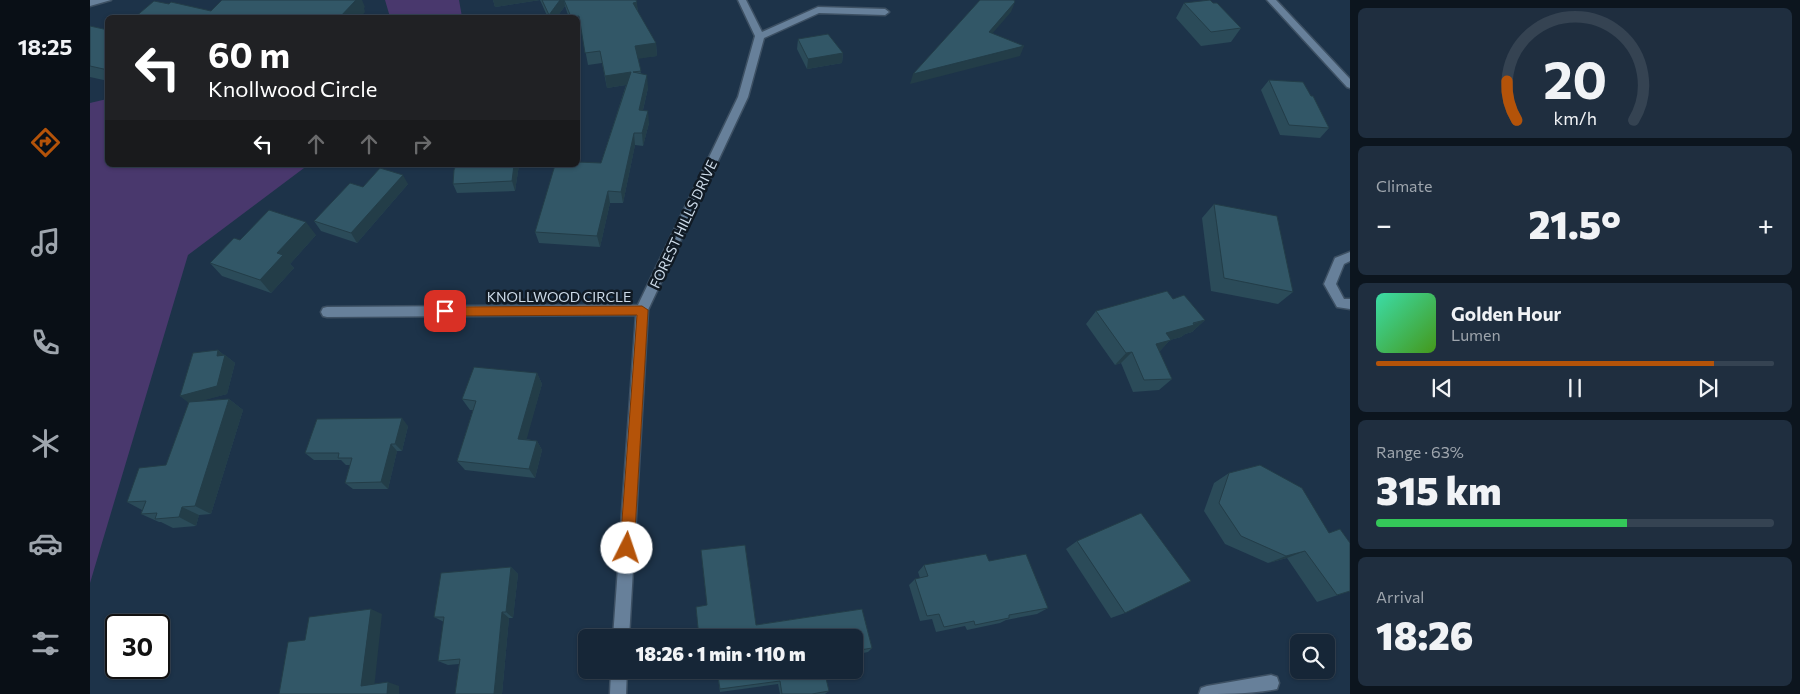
<!DOCTYPE html>
<html lang="en">
<head>
<meta charset="utf-8">
<style>
  :root { --surface:#162637; --page:#1f2e3f; --text:#f1f3f6; --muted:#9ea5ad; --line:#354352; --accent:#b45309 }
  body { margin:0; font-family:Commissioner,sans-serif; background:var(--page); color:var(--text); height:100vh; display:flex; flex-direction:column; font-size:19px; white-space:nowrap }
  * { box-sizing:border-box; margin:0 }
  p { font-size:16px; color:var(--muted) }
  .icon { flex:none; width:28px; height:28px; fill:none; stroke:currentColor; stroke-width:2; stroke-linecap:round; stroke-linejoin:round }
  .map { position:relative; flex:1; overflow:hidden }
  .side { display:flex; flex-direction:column; gap:8px; padding:8px; background:#0c151e; width:450px }
  .side>* { flex:none }
  .guide { position:absolute; left:15px; top:15px; width:475px; height:152px; border-radius:8px; box-shadow:0 1px 4px #0004,0 0 0 1px var(--line); background:#202124; color:#fff; overflow:hidden }
  .fabs { position:absolute; left:1200px; top:634px; display:grid; gap:10px }
  .fabs a { display:grid; place-items:center; width:45px; height:45px; border-radius:8px; background:var(--surface); box-shadow:0 1px 4px #0004,0 0 0 1px var(--line); font-size:25px }
  .speed { position:absolute; left:15px; top:614px; display:flex; gap:10px; font-size:25px; font-weight:700; text-align:center }
  .speed>* { display:grid; place-content:center; width:65px; height:65px; border-radius:50%; background:var(--surface); box-shadow:0 1px 4px #0004,0 0 0 1px var(--line); line-height:1 }
  .speed .limit { border:2px solid #111; border-radius:8px; background:#fff; color:#111 }
  .pin { position:absolute; display:grid; place-items:center; width:42px; height:42px; color:#fff; margin:-21px; border-radius:10px; box-shadow:0 2px 8px #0006 }
  .me { position:absolute; width:55px; margin:-28px; rotate:4deg; stroke-linejoin:round; filter:drop-shadow(0 0 4px #0008) }
  .turn { display:flex; align-items:center; gap:18px; height:105px; padding:0 20px; font-size:22px }
  .turn .icon { width:65px; height:65px; stroke-width:2.5 }
  .turn b { display:block; font-size:35px; line-height:42px }
  .lanes { display:flex; align-items:center; height:48px; padding:0 20px; background:#0003; justify-content:center; gap:25px; direction:ltr }
  .lanes .off { opacity:.35 }
  .big { font-size:38px; font-weight:800; line-height:1.1 }
  .side .tile { flex:1; display:flex; flex-direction:column; justify-content:center; gap:8px; min-width:0; padding:0 18px; border-radius:8px; background:var(--page) }
  .side .dial { align-items:center; gap:0 }
  .dial svg { height:130px; overflow:visible; fill:none; stroke:var(--line); stroke-width:7; stroke-linecap:round; text-anchor:middle }
  .dial text { fill:var(--text); stroke:none }
  .song { display:flex; align-items:center; gap:15px }
  .cover { width:60px; height:60px; border-radius:8px; background:linear-gradient(135deg,hsl(160 70% 55%),hsl(100 70% 35%)) }
  .played { height:5px; border-radius:2px; background:linear-gradient(90deg,var(--accent) 85%,var(--line) 85%) }
  .keys { display:flex; justify-content:space-around; direction:ltr }
  .heat { display:flex; justify-content:space-between; align-items:center; font-size:28px; direction:ltr }
  .charge { height:8px; border-radius:4px; background:linear-gradient(90deg,#34c759 63%,var(--line) 0) }
  .trip { position:absolute; left:488px; top:629px; width:285px; height:50px; border-radius:8px; background:var(--surface); box-shadow:0 1px 4px #0004,0 0 0 1px var(--line); font-weight:800; line-height:50px; text-align:center }
  main { display:flex; flex:1; min-height:0 }
  .tab-bar { display:flex; flex-direction:column; width:90px; justify-content:space-around; align-items:center; background:#090f16; color:var(--muted) }
  .tab-bar .icon { width:35px; height:35px }
  .tab-bar .selected { color:var(--accent) }
  .tab-bar b { font-size:22px; color:var(--text) }
  .map>svg:first-child { display:block }
  .green { fill:#49386d }
  .lines { fill:none; stroke-linecap:round; stroke-linejoin:round }
  .street-casing { stroke:#3d5063; stroke-width:3 }
  .street { fill:#67809a; fill-rule:evenodd }
  .wall { fill:#2b4b59 }
  .shaded-wall { fill:#233d48 }
  .building { fill:#325767; stroke:#233d48 }
  .route { fill:#b45309; stroke:#753606 }
  .labels { text-anchor:middle; dominant-baseline:central; stroke-width:5; stroke-linejoin:round; paint-order:stroke }
  .street-label { font-size:14px; fill:#cddbe9; stroke:#101a24 }
</style>
</head>
<body>
<main>
<nav class="tab-bar">
<b>18:25</b>
<svg class="icon selected" aria-label="directions" viewBox="0 0 24 24"><path d="M12 3l9 9-9 9-9-9zM9 14v-3h6M13 9l2 2-2 2"/></svg>
<svg class="icon" aria-label="music" viewBox="0 0 24 24"><path d="M9 18V5l10-2v13"/><circle cx="6" cy="18" r="3"/><circle cx="16" cy="16" r="3"/></svg>
<svg class="icon" aria-label="phone" viewBox="0 0 24 24"><path d="M5 4h4l2 5-3 2q2 4 5 5l2-3 5 2v4C11 20 4 13 5 4z"/></svg>
<svg class="icon" aria-label="climate" viewBox="0 0 24 24"><path d="M12 3v18M4 7l16 10M4 17L20 7"/></svg>
<svg class="icon" aria-label="car" viewBox="0 0 24 24"><path d="M5 17H2v-5l4-1 3-4h7l3 4 3 1v5h-3M9 17h6M6 11h13"/><circle cx="7" cy="17" r="2"/><circle cx="17" cy="17" r="2"/></svg>
<svg class="icon" aria-label="filters" viewBox="0 0 24 24"><path d="M4 7h16M4 17h16"/><circle cx="9" cy="7" r="2"/><circle cx="15" cy="17" r="2"/></svg>
</nav>
<div class="map">
<svg width="1260" height="694" viewBox="0 0 1260 694">
  <rect width="100%" height="100%" fill="#1d3349"/>
  <!-- green -->
  <path class="green" d="M 295,0 L 369,0 L 372,17 L 300,17 Z
    M 17,99 L 18,165 L 218,165 L 98,255 L 0,583 L 0,103 Z"/>
  <g class="lines">
    <!-- street casing -->
    <g class="street-casing">
      <path id="street" d="M 0,0 L 21,0 L 0,6 Z
        M 648,0 L 656,0 L 672,32 L 728,7 L 795,9 L 799,12 L 795,15 L 729,13 L 674,38 L 658,97 L 558,310 L 539,638 L 523,638 L 546,315 L 237,317 L 233,316 L 231,312 L 233,308 L 237,307 L 548,305 L 648,97 L 665,36 Z
        M 1177,0 L 1186,0 L 1260,79 L 1260,88 L 1257,87 Z
        M 1260,252 L 1260,261 L 1254,264 L 1246,284 L 1254,299 L 1260,299 L 1260,309 L 1247,307 L 1234,284 L 1245,258 Z
        M 521,670 L 537,670 L 536,694 L 520,694 Z
        M 1181,675 L 1187,677 L 1189,683 L 1187,689 C 1163,694 1134,694 1109,694 L 1111,688 L 1117,686 Z"/>
    </g>
    <!-- street -->
    <use href="#street" class="street"/>
  </g>
  <!-- wall -->
  <path class="wall" d="M 403,0 L 546,0 L 548,12 L 566,43 L 567,56 L 548,58 L 551,74 L 558,88 L 553,110 L 559,123 L 553,146 L 545,145 L 533,203 L 520,203 L 510,247 L 449,243 L 445,232 L 511,163 L 536,85 L 517,88 L 512,63 L 498,65 L 491,28 L 488,18 L 479,18 L 475,6 L 466,18 L 458,18 L 450,0 L 405,7 Z
    M 1094,3 L 1151,28 L 1141,42 L 1111,46 L 1086,18 Z
    M 0,26 L 18,30 L 18,81 L 0,77 Z
    M 708,39 L 753,53 L 752,63 L 717,69 L 707,49 Z
    M 1179,80 L 1221,96 L 1239,128 L 1230,138 L 1190,135 L 1171,90 Z
    M 366,165 L 429,165 L 425,191 L 367,193 L 363,184 Z
    M 318,184 L 267,243 L 231,231 L 224,221 L 273,187 Z
    M 1124,204 L 1203,292 L 1188,304 L 1121,291 L 1112,218 Z
    M 226,235 L 200,264 L 204,268 L 181,293 L 132,276 L 120,263 L 150,240 Z
    M 1083,299 L 1115,320 L 1102,332 L 1095,334 L 1091,337 L 1080,340 L 1069,352 L 1082,379 L 1069,390 L 1043,392 L 1031,363 L 1025,365 L 996,324 L 1006,311 Z
    M 128,350 L 134,355 L 135,355 L 145,363 L 137,394 L 109,401 L 139,399 L 153,410 L 121,514 L 109,515 L 106,526 L 83,528 L 71,522 L 69,522 L 51,514 L 52,510 L 37,502 L 76,465 L 99,402 L 90,396 Z
    M 447,373 L 452,384 L 436,439 L 447,441 L 452,450 L 445,478 L 375,470 L 367,461 L 383,410 L 380,410 L 372,399 Z
    M 318,426 L 312,451 L 307,451 L 298,489 L 263,489 L 255,483 L 260,465 L 256,465 L 251,460 L 224,460 L 215,453 Z
    M 1139,473 L 1260,591 L 1227,602 L 1197,558 L 1178,563 L 1135,544 L 1114,511 L 1124,483 Z
    M 987,541 L 1035,613 L 1021,618 L 976,549 Z
    M 655,545 L 666,625 L 772,609 L 782,648 L 778,652 L 764,655 L 764,638 L 609,638 L 606,607 L 617,605 L 611,550 Z
    M 899,561 L 958,608 L 947,614 L 916,620 L 910,623 L 877,630 L 875,626 L 846,632 L 842,619 L 830,621 L 819,585 L 825,579 L 830,578 L 828,572 L 834,565 Z
    M 421,567 L 428,574 L 423,618 L 419,618 L 412,694 L 365,694 L 369,664 L 358,665 L 348,661 L 354,622 L 344,617 Z
    M 627,670 L 734,670 L 739,691 L 735,694 L 690,694 L 688,684 L 630,692 Z"/>
  <!-- shaded-wall -->
  <path class="shaded-wall" d="M 261,0 L 272,0 L 275,7 L 274,8 L 275,12 L 270,18 L 249,18 Z
    M 403,0 L 450,0 L 405,7 Z
    M 470,0 L 474,0 L 475,6 L 466,18 L 459,18 L 459,15 Z
    M 547,2 L 548,14 L 543,3 Z
    M 925,2 L 921,12 L 895,42 L 899,32 Z
    M 489,16 L 491,28 L 488,29 L 488,18 L 481,17 Z
    M 566,43 L 567,56 L 547,59 L 545,46 Z
    M 934,46 L 930,56 L 820,84 L 823,74 Z
    M 753,53 L 752,63 L 717,69 L 718,59 Z
    M 541,72 L 542,84 L 517,88 L 515,76 Z
    M 557,75 L 558,88 L 550,122 L 549,110 Z
    M 558,111 L 559,123 L 553,146 L 552,133 Z
    M 544,133 L 545,145 L 533,203 L 531,192 Z
    M 424,165 L 429,165 L 425,191 L 422,181 Z
    M 313,175 L 318,184 L 267,243 L 261,233 Z
    M 518,191 L 520,203 L 510,247 L 507,236 Z
    M 216,222 L 226,235 L 200,264 L 204,268 L 181,293 L 170,280 L 187,253 Z
    M 1115,320 L 1102,332 L 1095,334 L 1091,337 L 1080,340 L 1069,352 L 1054,356 L 1076,333 Z
    M 128,350 L 135,356 L 135,355 L 145,363 L 137,394 L 100,404 L 90,396 L 127,356 Z
    M 1042,352 L 1031,363 L 1025,365 L 1036,353 Z
    M 447,373 L 452,384 L 434,449 L 428,439 Z
    M 139,399 L 153,410 L 121,514 L 105,506 Z
    M 312,418 L 318,426 L 312,451 L 305,444 Z
    M 447,441 L 452,450 L 445,478 L 439,469 Z
    M 301,444 L 307,451 L 298,489 L 291,482 Z
    M 92,507 L 109,515 L 106,526 L 89,517 Z
    M 1215,551 L 1197,558 L 1178,563 L 1196,556 Z
    M 421,567 L 428,574 L 423,618 L 416,612 Z
    M 281,609 L 292,614 L 284,689 L 271,686 Z
    M 412,612 L 419,618 L 412,694 L 404,694 Z
    M 298,682 L 309,686 L 309,694 L 297,694 Z"/>
  <!-- building -->
  <path class="building" d="M 132,0 L 266,0 L 249,18 L 44,18 L 64,1 L 79,4 L 81,2 L 121,11 Z
    M 452,0 L 470,0 L 459,15 Z
    M 474,0 L 546,0 L 547,2 L 543,3 L 566,43 L 545,46 L 551,71 L 543,72 L 557,75 L 549,110 L 558,111 L 552,133 L 544,133 L 531,192 L 518,191 L 507,236 L 445,232 L 465,165 L 488,165 L 488,162 L 511,163 L 541,72 L 515,76 L 510,51 L 495,53 L 489,16 L 481,17 Z
    M 890,0 L 924,0 L 925,2 L 899,32 L 934,46 L 823,74 Z
    M 1120,0 L 1123,3 L 1127,3 L 1151,28 L 1121,32 L 1094,3 Z
    M 0,26 L 18,30 L 18,70 L 0,66 Z
    M 738,34 L 753,53 L 718,59 L 708,39 Z
    M 1179,80 L 1213,82 L 1221,96 L 1223,96 L 1239,128 L 1199,125 Z
    M 366,165 L 424,165 L 422,181 L 363,184 L 364,170 Z
    M 290,168 L 313,175 L 261,233 L 224,221 L 260,183 L 273,187 Z
    M 1124,204 L 1187,216 L 1203,292 L 1134,278 Z
    M 179,210 L 216,222 L 187,253 L 193,255 L 170,280 L 120,263 L 144,238 L 150,240 Z
    M 1077,291 L 1083,299 L 1094,295 L 1115,320 L 1103,323 L 1104,325 L 1076,333 L 1081,340 L 1066,344 L 1082,379 L 1054,380 L 1042,352 L 1036,353 L 1006,311 Z
    M 128,350 L 127,356 L 135,355 L 127,386 L 90,396 L 103,353 Z
    M 384,367 L 447,373 L 428,439 L 447,441 L 439,469 L 367,461 L 386,401 L 372,399 Z
    M 139,399 L 105,506 L 92,507 L 89,517 L 65,519 L 67,513 L 51,514 L 56,501 L 37,502 L 49,468 L 76,465 L 99,402 Z
    M 312,418 L 305,444 L 301,444 L 291,482 L 255,483 L 262,458 L 248,458 L 249,453 L 215,453 L 227,419 Z
    M 1170,465 L 1212,488 L 1239,533 L 1250,529 L 1260,543 L 1260,591 L 1247,595 L 1215,551 L 1196,556 L 1151,536 L 1129,503 L 1139,473 Z
    M 1051,513 L 1101,581 L 1035,613 L 987,541 Z
    M 655,545 L 666,625 L 772,609 L 782,648 L 764,651 L 764,638 L 609,638 L 606,607 L 617,605 L 611,550 Z
    M 896,554 L 899,561 L 936,554 L 958,608 L 919,615 L 919,618 L 885,625 L 884,621 L 854,627 L 849,614 L 837,616 L 825,579 L 838,576 L 834,565 Z
    M 421,567 L 416,612 L 412,612 L 404,694 L 365,694 L 370,659 L 348,661 L 354,617 L 344,617 L 351,573 Z
    M 281,609 L 271,686 L 298,682 L 297,694 L 189,694 L 198,642 L 215,640 L 219,617 Z
    M 627,670 L 734,670 L 739,691 L 722,694 L 692,694 L 690,681 L 630,689 Z"/>
  <!-- route -->
  <path class="route" d="M 552,306 L 558,310 L 544,548 L 542,553 L 537,555 L 532,553 L 530,548 L 547,315 L 355,316 L 349,311 L 355,307 Z"/>
  <g class="labels">
    <!-- street labels -->
    <g class="street-label">
      <text transform="translate(593 224) rotate(-65)">FOREST HILLS DRIVE</text>
      <text x="469" y="296">KNOLLWOOD CIRCLE</text>
    </g>
  </g>
</svg>
<div class="fabs">
<a><svg class="icon" aria-label="search" viewBox="0 0 24 24"><circle cx="10" cy="10" r="6"/><path d="M15 15l6 6"/></svg></a>
</div>
<div class="speed"><div class="limit">30</div></div>
<div class="pin" style="left:355px;top:311px;background:#d93025"><svg class="icon" aria-label="arrive" viewBox="0 0 24 24"><path d="M6 21V4h12l-3 4 3 4H6"/></svg></div>
<svg class="me" style="left:537px;top:548px" viewBox="-20 -20 40 40"><circle r="19" fill="#fff"/><path d="M0-13L10 11 0 6-10 11z" fill="#b45309"/></svg>
<div class="trip">18:26 · 1 min · 110 m</div>
<div class="guide">
<div class="turn"><svg class="icon" aria-label="left" viewBox="0 0 24 24"><path d="M17 20v-9H6M10 6l-5 5 5 5"/></svg><div><b>60 m</b>Knollwood Circle</div></div>
<div class="lanes"><svg class="icon" aria-label="left" viewBox="0 0 24 24"><path d="M17 20v-9H6M10 6l-5 5 5 5"/></svg><svg class="icon off" aria-label="ahead" viewBox="0 0 24 24"><path d="M12 20V5M6 11l6-6 6 6"/></svg><svg class="icon off" aria-label="ahead" viewBox="0 0 24 24"><path d="M12 20V5M6 11l6-6 6 6"/></svg><svg class="icon off" aria-label="right" viewBox="0 0 24 24"><path d="M7 20v-9h11M14 6l5 5-5 5"/></svg></div>
</div>
</div>
<section class="side">
<div class="tile dial"><svg viewBox="0 0 100 80">
<path d="M14 69A42 42 0 1 1 86 69"/>
<path d="M14 69A42 42 0 0 1 8 45" stroke="#b45309"/>
<text x="50" y="56" font-size="32" font-weight="700">20</text>
<text x="50" y="72" font-size="11">km/h</text>
</svg></div>
<div class="tile"><p>Climate</p>
<div class="heat"><a>−</a><b class="big">21.5°</b><a>+</a></div>
</div>
<div class="tile">
<div class="song"><i class="cover"></i><div><b>Golden Hour</b><p>Lumen</p></div></div>
<div class="played"></div>
<div class="keys"><svg class="icon" aria-label="previous" viewBox="0 0 24 24"><path d="M18 5L8 12l10 7zM5 5v14"/></svg><svg class="icon" aria-label="pause" viewBox="0 0 24 24"><path d="M8 5v14M16 5v14"/></svg><svg class="icon" aria-label="next" viewBox="0 0 24 24"><path d="M6 5l10 7-10 7zM19 5v14"/></svg></div>
</div>
<div class="tile"><p>Range · 63%</p><b class="big">315 km</b><div class="charge"></div></div>
<div class="tile"><p>Arrival</p><b class="big">18:26</b></div>
</section>
</main>
</body>
</html>
